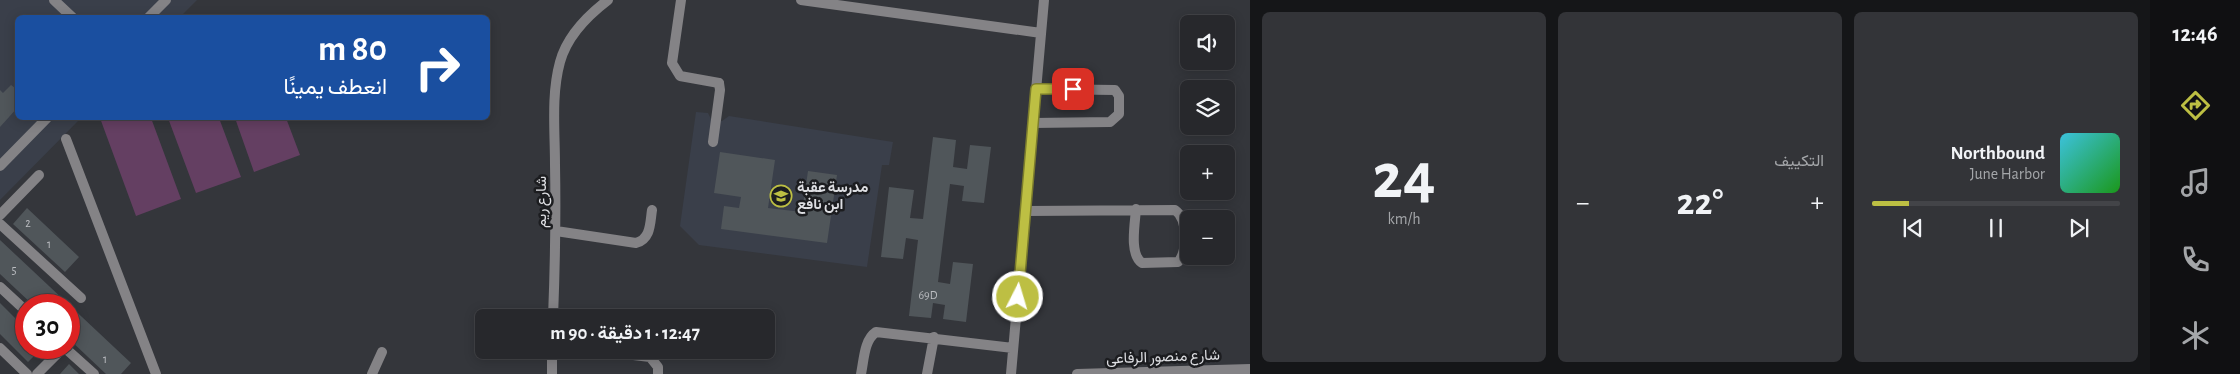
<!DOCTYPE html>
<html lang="ar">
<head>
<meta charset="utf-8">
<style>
  :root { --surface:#27282c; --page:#333438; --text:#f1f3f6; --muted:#a4a6a9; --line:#434448; --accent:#bdbf43 }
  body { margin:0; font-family:"Alegreya Sans",Vazirmatn,sans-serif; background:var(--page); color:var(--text); direction:rtl; height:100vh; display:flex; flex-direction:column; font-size:19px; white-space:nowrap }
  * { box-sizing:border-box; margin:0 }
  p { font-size:16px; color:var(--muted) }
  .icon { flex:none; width:28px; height:28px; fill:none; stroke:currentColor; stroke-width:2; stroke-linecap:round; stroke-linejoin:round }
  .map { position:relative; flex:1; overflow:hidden; direction:ltr }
  .panel { display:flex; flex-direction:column; gap:12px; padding:12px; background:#151618; width:900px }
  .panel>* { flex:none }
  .banner { position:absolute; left:15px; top:15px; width:475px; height:105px; border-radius:8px; box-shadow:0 2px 12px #0003,0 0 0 1px var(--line); direction:rtl; background:#1a4fa0; color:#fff; overflow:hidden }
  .tools { position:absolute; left:1180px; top:15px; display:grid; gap:10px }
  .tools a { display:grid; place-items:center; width:55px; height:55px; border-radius:8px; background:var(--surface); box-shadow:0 2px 12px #0003,0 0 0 1px var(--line); font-size:25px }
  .speed { position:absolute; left:15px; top:294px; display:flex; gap:10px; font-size:25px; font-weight:700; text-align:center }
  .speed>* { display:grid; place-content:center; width:65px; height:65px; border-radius:50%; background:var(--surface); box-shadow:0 2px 12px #0003,0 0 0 1px var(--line); line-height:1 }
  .speed .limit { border:8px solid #d22; background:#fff; color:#111 }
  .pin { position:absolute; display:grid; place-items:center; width:42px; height:42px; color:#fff; margin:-21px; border-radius:10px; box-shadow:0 2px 8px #0006 }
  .me { position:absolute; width:55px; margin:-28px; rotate:5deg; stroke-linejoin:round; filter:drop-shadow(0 0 4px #0008) }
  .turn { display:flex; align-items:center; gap:18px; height:105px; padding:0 20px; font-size:22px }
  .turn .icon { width:65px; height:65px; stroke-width:2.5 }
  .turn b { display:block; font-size:35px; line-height:42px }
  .big { font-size:38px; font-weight:600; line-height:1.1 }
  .panel .tile { flex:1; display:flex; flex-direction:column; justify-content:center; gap:8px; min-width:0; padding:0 18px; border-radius:8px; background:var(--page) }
  .panel .dial { align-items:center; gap:0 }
  .dial b { font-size:65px; line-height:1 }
  .song { display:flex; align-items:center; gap:15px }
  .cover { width:60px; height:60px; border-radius:8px; background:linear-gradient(135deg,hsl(190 70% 55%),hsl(120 70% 35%)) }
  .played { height:5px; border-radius:2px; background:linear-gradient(90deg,var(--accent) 15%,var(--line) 15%) }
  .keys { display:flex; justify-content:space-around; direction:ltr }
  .heat { display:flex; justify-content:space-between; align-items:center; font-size:28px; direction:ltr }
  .panel .tiles { flex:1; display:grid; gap:12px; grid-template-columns:repeat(3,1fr) }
  .trip { position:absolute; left:475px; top:309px; width:300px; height:50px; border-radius:8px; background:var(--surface); box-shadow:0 2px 12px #0003,0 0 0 1px var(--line); font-weight:600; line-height:50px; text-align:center; direction:rtl }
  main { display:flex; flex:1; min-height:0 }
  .tabs { display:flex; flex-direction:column; width:90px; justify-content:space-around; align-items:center; background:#101012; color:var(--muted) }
  .tabs .icon { width:35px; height:35px }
  .tabs .active { color:var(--accent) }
  .tabs b { font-size:22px; color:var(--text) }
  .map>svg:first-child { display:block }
  .built { fill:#3a3f4a }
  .green { fill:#643f62 }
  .building { fill:#50565a }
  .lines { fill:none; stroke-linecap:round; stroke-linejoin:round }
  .lane { stroke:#848386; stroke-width:10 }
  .street { stroke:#848386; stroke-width:10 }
  .route-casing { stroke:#7b7c2c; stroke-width:12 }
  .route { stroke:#bdbf43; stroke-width:9 }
  .labels { text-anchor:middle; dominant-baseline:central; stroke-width:5; stroke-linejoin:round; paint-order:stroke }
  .number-label { font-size:12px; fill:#babcc0 }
  .poi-label { font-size:15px; font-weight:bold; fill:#dddee2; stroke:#1c1d20; text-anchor:start }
  .street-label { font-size:15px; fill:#dddee2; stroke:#1c1d20 }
</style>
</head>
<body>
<main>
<nav class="tabs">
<b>12:46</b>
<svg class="icon active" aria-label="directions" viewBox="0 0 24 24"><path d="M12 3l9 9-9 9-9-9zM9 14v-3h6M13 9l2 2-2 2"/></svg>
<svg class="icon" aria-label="music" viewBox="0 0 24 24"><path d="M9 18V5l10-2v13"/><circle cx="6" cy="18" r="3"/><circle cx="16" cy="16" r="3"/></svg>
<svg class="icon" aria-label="phone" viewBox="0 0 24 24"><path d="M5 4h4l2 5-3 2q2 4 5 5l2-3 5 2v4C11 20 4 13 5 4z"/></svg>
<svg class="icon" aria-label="climate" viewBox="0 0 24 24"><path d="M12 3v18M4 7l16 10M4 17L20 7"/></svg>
</nav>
<section class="panel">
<div class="tiles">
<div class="tile">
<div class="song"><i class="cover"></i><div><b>Northbound</b><p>June Harbor</p></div></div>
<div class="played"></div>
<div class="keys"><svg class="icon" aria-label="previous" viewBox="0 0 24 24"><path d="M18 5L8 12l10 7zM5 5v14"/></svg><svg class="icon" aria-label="pause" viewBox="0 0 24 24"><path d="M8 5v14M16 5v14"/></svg><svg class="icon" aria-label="next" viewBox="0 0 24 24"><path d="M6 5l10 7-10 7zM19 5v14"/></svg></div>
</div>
<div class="tile"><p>التكييف</p>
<div class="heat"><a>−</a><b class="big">22°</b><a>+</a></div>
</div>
<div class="tile dial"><b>24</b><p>km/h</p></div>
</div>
</section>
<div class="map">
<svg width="1250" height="374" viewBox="0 0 1250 374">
  <rect width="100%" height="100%" fill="#34363b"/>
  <!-- built -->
  <path class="built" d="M 0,0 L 197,0 L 180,17 L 18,18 L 18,118 L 81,118 L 0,200 Z
    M 696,112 L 708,113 L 711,119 L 722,121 L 729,116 L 893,142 L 889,165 L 882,165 L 867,267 L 699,245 L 680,226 Z"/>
  <!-- green -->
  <path class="green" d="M 100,118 L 151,118 L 181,199 L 136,216 Z
    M 168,118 L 219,118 L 241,177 L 196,193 Z
    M 235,118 L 286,118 L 300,155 L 254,172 Z"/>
  <!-- building -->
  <path class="building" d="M 11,85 L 18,90 L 18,107 L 0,127 L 0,90 L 3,93 Z
    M 933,137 L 956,140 L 953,167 L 967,169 L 970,145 L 991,147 L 984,203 L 962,201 L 964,186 L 950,184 L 938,282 L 950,284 L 953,262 L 973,264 L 966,322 L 943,319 L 945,305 L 933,303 L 931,318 L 909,316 L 918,240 L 906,238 L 903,259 L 881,257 L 889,187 L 914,190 L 910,218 L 923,219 Z
    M 720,152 L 775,160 L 768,208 L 802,212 L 808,171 L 837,175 L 827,243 L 721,229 L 724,206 L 739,208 L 741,197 L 714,193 Z
    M 27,208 L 79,257 L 65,272 L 13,224 Z
    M 0,240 L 131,363 L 121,374 L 106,374 L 69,339 L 69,305 L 33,305 L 0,274 Z
    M 0,303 L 26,329 L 26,348 L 42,348 L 28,362 L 0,334 Z
    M 69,364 L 79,374 L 60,374 Z"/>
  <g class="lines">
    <!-- lane -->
    <path class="lane" d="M 54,0 L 73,18
      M 148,18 L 166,0
      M 66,139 L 156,374
      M 713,142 L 720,90 L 719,83
      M 0,166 L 47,118
      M 372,374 L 382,352"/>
    <!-- street -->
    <path class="street" d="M 681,0 L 672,63 L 680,76 L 719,83
      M 801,0 L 1041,33
      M 1033,123 L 1110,122 L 1119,114 L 1119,96 L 1115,90 L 1036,89
      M 1026,211 L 1175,210 C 1188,219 1188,252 1178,262 L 1142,263 C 1129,254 1135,224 1136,209
      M 0,215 L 39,175
      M 0,224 L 81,298
      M 556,231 L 636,243 C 651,239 650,223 652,210
      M 0,287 L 26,311
      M 553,318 C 555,267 556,216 555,165 C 555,131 551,95 560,62 C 567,36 587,16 608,0
      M 0,348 L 27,374
      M 65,348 L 94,374
      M 592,350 L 650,357 L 658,367 L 658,374
      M 37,374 L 63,348
      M 552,374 L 552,350
      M 861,374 C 864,360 864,340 876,332 L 1013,348
      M 927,374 L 934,337
      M 1011,374 L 1044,0
      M 1077,374 L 1250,369"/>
  </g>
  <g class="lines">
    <!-- route casing -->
    <g class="route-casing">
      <path id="route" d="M 1018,297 L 1036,89 L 1073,89"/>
    </g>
    <!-- route -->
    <use href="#route" class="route"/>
  </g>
  <!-- icons -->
  <defs>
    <g id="school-ring" transform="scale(1.125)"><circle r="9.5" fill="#1c1d20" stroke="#bdbf43" stroke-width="1.5"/><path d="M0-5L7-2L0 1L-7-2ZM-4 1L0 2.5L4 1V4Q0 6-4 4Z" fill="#bdbf43"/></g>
  </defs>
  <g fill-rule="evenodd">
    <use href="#school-ring" x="781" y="196"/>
  </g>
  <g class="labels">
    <!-- number labels -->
    <g class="number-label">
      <text x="28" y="223">2</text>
      <text x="49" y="244">1</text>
      <text x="14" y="270">5</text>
      <text x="928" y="295">69D</text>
      <text x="105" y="359">1</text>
    </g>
    <!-- poi labels -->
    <g class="poi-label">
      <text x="797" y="187">مدرسة عقبة<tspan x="797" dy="17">ابن نافع</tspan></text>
    </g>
    <!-- street labels -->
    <g class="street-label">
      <text transform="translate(541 202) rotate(-90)">شارع ريم</text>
      <text transform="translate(1163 357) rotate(-2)">شارع منصور الرفاعى</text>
    </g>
  </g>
</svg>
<div class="tools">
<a><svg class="icon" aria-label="sound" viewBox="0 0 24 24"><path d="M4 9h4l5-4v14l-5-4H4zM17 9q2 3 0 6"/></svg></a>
<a><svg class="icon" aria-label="layers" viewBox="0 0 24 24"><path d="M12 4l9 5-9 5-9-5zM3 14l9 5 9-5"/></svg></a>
<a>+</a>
<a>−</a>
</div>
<div class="speed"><div class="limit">30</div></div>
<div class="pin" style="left:1073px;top:89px;background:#d93025"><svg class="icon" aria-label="arrive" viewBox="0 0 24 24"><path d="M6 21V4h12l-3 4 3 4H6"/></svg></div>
<svg class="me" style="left:1018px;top:297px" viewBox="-20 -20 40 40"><circle r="17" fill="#bdbf43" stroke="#fff" stroke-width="3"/><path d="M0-11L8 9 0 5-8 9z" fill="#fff"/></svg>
<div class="trip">12:47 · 1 دقيقة · 90 m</div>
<div class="banner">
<div class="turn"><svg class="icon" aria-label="right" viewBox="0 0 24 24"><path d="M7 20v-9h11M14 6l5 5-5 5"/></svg><div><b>80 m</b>انعطف يمينًا</div></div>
</div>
</div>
</main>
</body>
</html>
